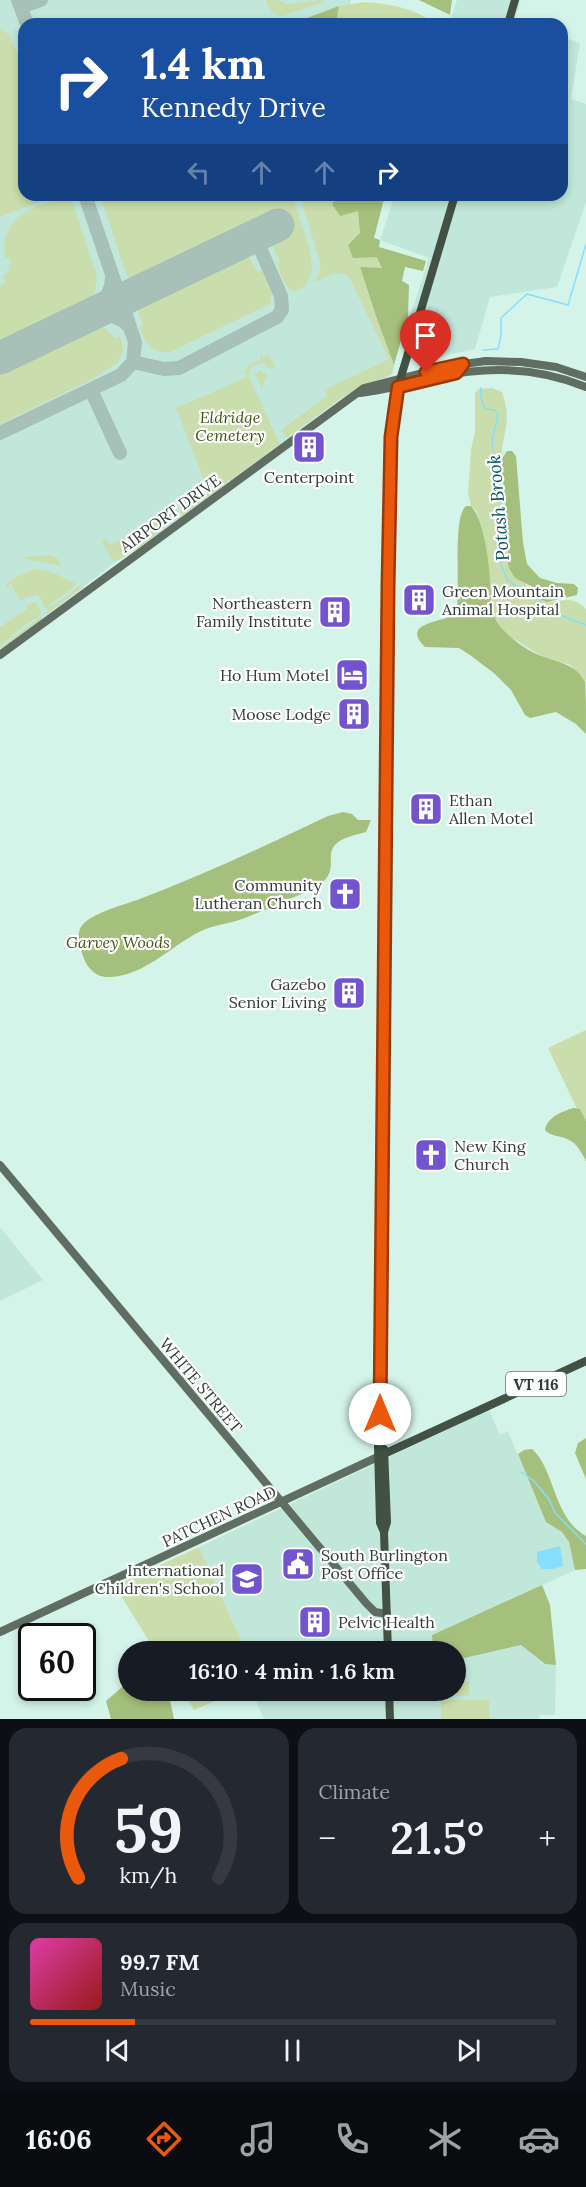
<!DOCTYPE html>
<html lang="en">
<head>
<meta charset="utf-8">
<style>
  :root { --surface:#171b24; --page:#242831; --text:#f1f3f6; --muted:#9ea1a6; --line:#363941; --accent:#ea580c }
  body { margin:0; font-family:Lora,serif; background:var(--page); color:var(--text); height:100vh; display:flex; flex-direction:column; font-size:22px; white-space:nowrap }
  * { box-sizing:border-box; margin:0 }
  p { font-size:20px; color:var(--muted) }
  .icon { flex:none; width:33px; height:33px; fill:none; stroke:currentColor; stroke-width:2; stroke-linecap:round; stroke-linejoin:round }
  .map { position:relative; height:1719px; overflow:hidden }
  .sheet { display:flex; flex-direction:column; gap:9px; padding:9px; background:#0d0f14; flex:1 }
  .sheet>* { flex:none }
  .hud { position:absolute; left:18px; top:18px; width:550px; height:183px; border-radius:18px; box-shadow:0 3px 9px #0003; background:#1a4fa0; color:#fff; overflow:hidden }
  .speed { position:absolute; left:18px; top:1623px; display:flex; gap:12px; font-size:30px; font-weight:700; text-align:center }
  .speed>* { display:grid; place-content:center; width:78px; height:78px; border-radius:50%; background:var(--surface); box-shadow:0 3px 9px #0003; line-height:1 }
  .speed .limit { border:3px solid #111; border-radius:9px; background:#fff; color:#111 }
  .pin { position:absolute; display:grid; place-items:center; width:51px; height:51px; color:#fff; margin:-62px -26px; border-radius:50% 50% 50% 0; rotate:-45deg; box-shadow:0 0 6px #0007 }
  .pin .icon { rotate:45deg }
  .me { position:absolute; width:66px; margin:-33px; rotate:0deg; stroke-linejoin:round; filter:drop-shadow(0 0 4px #0008) }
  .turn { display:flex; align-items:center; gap:21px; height:126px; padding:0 24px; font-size:27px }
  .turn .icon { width:78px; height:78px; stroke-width:2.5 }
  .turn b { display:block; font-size:42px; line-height:51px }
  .lanes { display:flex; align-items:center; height:57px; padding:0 24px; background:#0003; justify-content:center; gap:30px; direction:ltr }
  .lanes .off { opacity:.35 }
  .big { font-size:45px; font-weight:600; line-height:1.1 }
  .sheet .tile { flex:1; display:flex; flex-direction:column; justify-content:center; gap:9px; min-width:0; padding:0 21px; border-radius:18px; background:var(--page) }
  .sheet .dial { align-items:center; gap:0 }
  .dial svg { height:156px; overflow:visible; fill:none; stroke:var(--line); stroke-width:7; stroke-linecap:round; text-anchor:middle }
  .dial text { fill:var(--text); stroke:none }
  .song { display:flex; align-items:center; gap:18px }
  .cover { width:72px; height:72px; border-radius:9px; background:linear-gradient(135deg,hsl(320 70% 55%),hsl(0 70% 35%)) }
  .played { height:6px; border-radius:3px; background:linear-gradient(90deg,var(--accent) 20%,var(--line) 20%) }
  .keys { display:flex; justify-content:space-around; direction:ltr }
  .heat { display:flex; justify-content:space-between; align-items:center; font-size:33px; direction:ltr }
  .sheet .tiles { flex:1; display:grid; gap:9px; grid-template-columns:1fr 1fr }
  .tile:last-child { grid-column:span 2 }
  .trip { position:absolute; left:118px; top:1641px; width:348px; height:60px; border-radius:30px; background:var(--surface); box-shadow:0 3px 9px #0003; font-weight:600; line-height:60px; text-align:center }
  .menu { display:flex; height:96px; justify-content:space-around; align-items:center; background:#090b0e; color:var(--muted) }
  .menu .icon { width:42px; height:42px }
  .menu .on { color:var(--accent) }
  .menu b { font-size:27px; color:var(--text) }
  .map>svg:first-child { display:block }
  .built { fill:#c1e7da }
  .green { fill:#cadead }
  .forest { fill:#a5bf7c }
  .water { fill:#85dffa }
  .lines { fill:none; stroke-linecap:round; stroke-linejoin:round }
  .stream { stroke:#85dffa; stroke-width:1.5 }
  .taxiway { stroke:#a7c0b8; stroke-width:14 }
  .runway { stroke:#a7c0b8; stroke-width:33 }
  .secondary { stroke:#606d62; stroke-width:8 }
  .primary { stroke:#415143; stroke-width:8 }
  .route-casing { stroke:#983908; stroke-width:15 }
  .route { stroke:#ea580c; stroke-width:10 }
  .labels { text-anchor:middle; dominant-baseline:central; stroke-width:4.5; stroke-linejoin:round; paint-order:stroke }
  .shield { fill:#fff; stroke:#6f7774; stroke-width:1.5 }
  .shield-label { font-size:15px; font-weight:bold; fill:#313d39 }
  .park-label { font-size:16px; font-style:italic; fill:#41580f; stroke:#fff }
  .poi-label { font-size:16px; fill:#313d39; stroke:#fff; text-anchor:end }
  .street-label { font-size:16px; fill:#313d39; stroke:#fff }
  .water-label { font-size:18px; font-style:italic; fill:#005264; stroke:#fff }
</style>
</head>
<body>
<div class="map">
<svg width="586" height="1719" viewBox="0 0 586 1719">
  <rect width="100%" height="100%" fill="#d5f4e9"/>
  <!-- built -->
  <path class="built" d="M 0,0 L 351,0 L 345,24 L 24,24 L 24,195 L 326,195 L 349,255 L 391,327 L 394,365 L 392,374 L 388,377 L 365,385 L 343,397 L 279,445 L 247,377 L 220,489 L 141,546 L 117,561 L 0,651 Z
    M 457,0 L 521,0 L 514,21 L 521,24 L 449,24 Z
    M 563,37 L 580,43 L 571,99 L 586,104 L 586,202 L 557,287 L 490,297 L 475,349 L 421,361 L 405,332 L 429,258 L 380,240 L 395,195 L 562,195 Z
    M 0,1227 L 43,1280 L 0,1301 Z
    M 489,1410 L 500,1435 L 508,1431 L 546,1521 L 563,1532 L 569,1542 L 575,1570 L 432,1635 L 433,1651 L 246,1651 L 199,1547 Z
    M 521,1645 L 544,1664 L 556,1665 L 555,1715 L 539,1715 L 539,1719 L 264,1719 L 252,1691 L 456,1690 L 456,1660 Z"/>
  <!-- green -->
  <path class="green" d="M 266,0 L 278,0 L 286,4 L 324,0 L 322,3 L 282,16 C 273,15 268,8 266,0 Z
    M 365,2 C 390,4 415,8 435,24 L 336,24 L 339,6 Z
    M 0,28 L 9,35 L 24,68 L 24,195 L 59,195 L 0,217 Z
    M 70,195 L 97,276 L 95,291 L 85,303 L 0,342 L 0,286 L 6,283 L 3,275 L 10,271 L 8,266 L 12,264 L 9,258 L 5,259 C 0,212 37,206 70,195 Z
    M 100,195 L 292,195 C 298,216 311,246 312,267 C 312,277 302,297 290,289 C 283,284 280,272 277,264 L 280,262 L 271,243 L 284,237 L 272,214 L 136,278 L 130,278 L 126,274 Z
    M 300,195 L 335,195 L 358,211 L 360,233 L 378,257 L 383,269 L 360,267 L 376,316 L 394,365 L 392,374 L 365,385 L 343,397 L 286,438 L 281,430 L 327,396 L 324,390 L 389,359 L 349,277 C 338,268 326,277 315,283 L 321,266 Z
    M 243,257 L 250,258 L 257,272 L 262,270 L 272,293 L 270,304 L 170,352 C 152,355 145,342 139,327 L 143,326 L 138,312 L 139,307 Z
    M 98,327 L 105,328 L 115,338 L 120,336 L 124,350 L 117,363 L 93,379 L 0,424 L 0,372 Z
    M 261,354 L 263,358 L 269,355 L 275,367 L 270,369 L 263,363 L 252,366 L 249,371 L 249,377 L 280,444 L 230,481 L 227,480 L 228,482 L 182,516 L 180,511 L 186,506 L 188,508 L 218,485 L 212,475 L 204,480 L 176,408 L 247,377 L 244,370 L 248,368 L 247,365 L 260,360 Z
    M 260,370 L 267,375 L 262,389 L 255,374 Z
    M 492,388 L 502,392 C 513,424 502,432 501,461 C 499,495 510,527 507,560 L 527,586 L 535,588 L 541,600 C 559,607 568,591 586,609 L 586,684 L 570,665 L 543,657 L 504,633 L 495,618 L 490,598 L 486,551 L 476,511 L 471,506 L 468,493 L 471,449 L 475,433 L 475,393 L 478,389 Z
    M 167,517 L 173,521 L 141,546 L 117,561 L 112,560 L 102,542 L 106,539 L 110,545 Z
    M 48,555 L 56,557 L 62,566 L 22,558 Z
    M 36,569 L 54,573 L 76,584 C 67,595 55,598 46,609 L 38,595 L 27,597 L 21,601 L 11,586 L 12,583 L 8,585 L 10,588 L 8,589 L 5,584 L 23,573 Z
    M 78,586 L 84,587 L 47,614 L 48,608 L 69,595 Z
    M 34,602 L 37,602 L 41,615 L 22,627 L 0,646 L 0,627 L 27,609 L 25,606 Z
    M 42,616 L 42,619 L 0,651 L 0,648 Z
    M 586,1030 L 586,1128 L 548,1048 Z
    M 199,1547 L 246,1651 L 155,1651 L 115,1586 Z
    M 456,1681 L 469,1681 L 469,1696 L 443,1696 L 443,1691 L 456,1690 Z
    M 183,1691 L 238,1691 L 194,1710 Z
    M 441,1700 L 489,1700 L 490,1719 L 441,1719 Z"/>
  <!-- forest -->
  <path class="forest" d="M 419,0 L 452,0 L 450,15 Z
    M 339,6 L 336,24 L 297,24 L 296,22 Z
    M 335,195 L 393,195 L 391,200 L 384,199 L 374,238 L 380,240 L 379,247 L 426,261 L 423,271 L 405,267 L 402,281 L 409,285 L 408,316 L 394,365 L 376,316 L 360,267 L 382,268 L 377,257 L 353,258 L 348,245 L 360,233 L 358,211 L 340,216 L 332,204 L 337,197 Z
    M 507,451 L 512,451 L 516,456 L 523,543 L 527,564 L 540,578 L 557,583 L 574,584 L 578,588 L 577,595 L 547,602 L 541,600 L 535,588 L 515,578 L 509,568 L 507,560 L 509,540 L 501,460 Z
    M 466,506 L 471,506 C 484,521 489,561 490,581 C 491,595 490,610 497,622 C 507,637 527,651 544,657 C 560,663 578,665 585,683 C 586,692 586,723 586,734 L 576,724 L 556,712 L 530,718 L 525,715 L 511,690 L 495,674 L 470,655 L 459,648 L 425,647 C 399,622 445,622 456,614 C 461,590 452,517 466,506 Z
    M 343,812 L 352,814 L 358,820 L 371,820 L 366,832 C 356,835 342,837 335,845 C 324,858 341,870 317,887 C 292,898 268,909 242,919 C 228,924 212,925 199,932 C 171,946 144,976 110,977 C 95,978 86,967 82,953 C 80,944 76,936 81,927 C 89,914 123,905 137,900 C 203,875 265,846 328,816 Z
    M 574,1108 L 580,1109 L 586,1121 L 586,1161 C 581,1152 577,1143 567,1139 C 559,1135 551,1137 545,1130 C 547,1117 563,1111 574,1108 Z
    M 586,1438 L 586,1479 L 575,1453 L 578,1443 Z
    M 532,1449 C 555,1469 553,1518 586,1536 L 586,1569 L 575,1570 L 569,1542 L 562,1532 L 546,1522 L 518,1454 L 524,1450 Z
    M 542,1585 L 550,1605 L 556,1665 L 545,1664 L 521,1645 L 456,1660 L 456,1652 L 433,1651 L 432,1635 Z
    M 129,1681 L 129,1690 L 168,1691 L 174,1719 L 111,1719 L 106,1701 Z"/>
  <!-- water -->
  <path class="water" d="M 560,1546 L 563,1566 L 553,1569 L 542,1569 L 537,1562 L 537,1552 Z"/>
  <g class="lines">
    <!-- stream -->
    <path class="stream" d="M 483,350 L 498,349 L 501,335 L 501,318 L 527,294 L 568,305 L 586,244
      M 481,388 C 481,396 480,402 486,409 L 495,410 L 498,415 L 492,441 L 503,524 L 500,562 L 507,579 L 514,585 L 531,590 L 545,608 L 555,609 L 560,615 L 586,625
      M 521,1472 L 533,1480 L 549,1499 L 555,1513 L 586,1544"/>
    <!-- taxiway -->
    <path class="taxiway" d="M 18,0 L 27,24
      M 21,7 L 41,0
      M 112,278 C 111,303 91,309 74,322 C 95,317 111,308 129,326
      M 125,312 L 128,299 L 147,287
      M 133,362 L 164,369 L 179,368 L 277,317 L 282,310 L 281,296 L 260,248 L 249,242 L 232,247
      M 91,390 L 120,453
      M 0,433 L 121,375 L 133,362 L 135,342 L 85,195"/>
    <!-- runway -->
    <path class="runway" d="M 0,358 L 278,225"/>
    <!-- secondary -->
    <path class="secondary" d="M 360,393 C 386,390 411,383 437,377 C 487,366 538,367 586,387
      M 0,655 L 364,388 L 449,366 L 486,361 L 521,362 L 556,367 L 586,377
      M 0,1165 L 366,1603 L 375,1612 L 387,1614
      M 0,1632 L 382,1455"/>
    <!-- primary -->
    <path class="primary" d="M 508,24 L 515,0
      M 384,1449 L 387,1522 L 384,1532
      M 384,1454 L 586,1361
      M 388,1652 L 384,1532 L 380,1523 L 378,1447 L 380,1414 L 388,586 L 391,437 L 398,387 L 455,195
      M 389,1690 L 390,1719"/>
  </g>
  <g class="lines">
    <!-- route casing -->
    <g class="route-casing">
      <path id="route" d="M 380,1414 L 388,586 L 391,437 L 398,387 L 456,373 L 463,364 L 426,372"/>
    </g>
    <!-- route -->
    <use href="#route" class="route"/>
  </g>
  <!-- icons -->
  <defs>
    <g id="building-square" transform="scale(1.725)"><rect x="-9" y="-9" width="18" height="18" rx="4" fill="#7154ce" stroke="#fff"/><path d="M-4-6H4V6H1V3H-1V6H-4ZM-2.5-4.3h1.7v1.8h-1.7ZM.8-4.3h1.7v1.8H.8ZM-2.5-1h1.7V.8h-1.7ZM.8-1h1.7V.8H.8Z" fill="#fff"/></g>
    <g id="hotel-square" transform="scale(1.725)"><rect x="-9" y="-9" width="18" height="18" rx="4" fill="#7154ce" stroke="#fff"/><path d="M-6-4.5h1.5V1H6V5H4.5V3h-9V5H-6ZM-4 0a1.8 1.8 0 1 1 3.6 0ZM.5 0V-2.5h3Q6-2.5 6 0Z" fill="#fff"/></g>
    <g id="church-square" transform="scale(1.725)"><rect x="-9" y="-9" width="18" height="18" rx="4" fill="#7154ce" stroke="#fff"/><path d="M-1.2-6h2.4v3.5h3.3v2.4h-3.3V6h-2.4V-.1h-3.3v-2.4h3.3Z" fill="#fff"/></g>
    <g id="civic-square" transform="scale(1.725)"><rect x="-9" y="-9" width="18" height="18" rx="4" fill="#7154ce" stroke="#fff"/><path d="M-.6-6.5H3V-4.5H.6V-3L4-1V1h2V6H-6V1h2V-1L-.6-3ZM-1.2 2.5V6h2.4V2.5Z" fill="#fff"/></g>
    <g id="school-square" transform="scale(1.725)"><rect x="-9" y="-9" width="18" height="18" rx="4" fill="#7154ce" stroke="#fff"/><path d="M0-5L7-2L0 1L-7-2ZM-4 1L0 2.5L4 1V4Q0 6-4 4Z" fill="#fff"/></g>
  </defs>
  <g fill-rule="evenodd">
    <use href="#building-square" x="309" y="447"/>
    <use href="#building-square" x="419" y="600"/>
    <use href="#building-square" x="335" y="612"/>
    <use href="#hotel-square" x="352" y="675"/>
    <use href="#building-square" x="354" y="714"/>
    <use href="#building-square" x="426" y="809"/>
    <use href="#church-square" x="345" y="894"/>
    <use href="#building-square" x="349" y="993"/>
    <use href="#church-square" x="431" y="1155"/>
    <use href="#civic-square" x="298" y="1564"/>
    <use href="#school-square" x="247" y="1579"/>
    <use href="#building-square" x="315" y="1622"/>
  </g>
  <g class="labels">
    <!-- shield labels -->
    <rect class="shield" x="506" y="1372" width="60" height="24" rx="4.5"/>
    <g class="shield-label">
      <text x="536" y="1384">VT 116</text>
    </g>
    <!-- park labels -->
    <g class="park-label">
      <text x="230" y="417">Eldridge<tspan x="230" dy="18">Cemetery</tspan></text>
      <text x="118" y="942">Garvey Woods</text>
    </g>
    <!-- poi labels -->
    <g class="poi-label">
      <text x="309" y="477" text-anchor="middle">Centerpoint</text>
      <text x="442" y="591" text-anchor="start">Green Mountain<tspan x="442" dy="18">Animal Hospital</tspan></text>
      <text x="312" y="603">Northeastern<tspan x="312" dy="18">Family Institute</tspan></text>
      <text x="329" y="675">Ho Hum Motel</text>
      <text x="331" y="714">Moose Lodge</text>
      <text x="449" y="800" text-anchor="start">Ethan<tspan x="449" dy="18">Allen Motel</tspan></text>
      <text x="322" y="885">Community<tspan x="322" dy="18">Lutheran Church</tspan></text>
      <text x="326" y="984">Gazebo<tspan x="326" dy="18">Senior Living</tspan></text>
      <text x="454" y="1146" text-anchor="start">New King<tspan x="454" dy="18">Church</tspan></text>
      <text x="321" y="1555" text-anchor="start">South Burlington<tspan x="321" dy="18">Post Office</tspan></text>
      <text x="224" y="1570">International<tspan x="224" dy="18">Children's School</tspan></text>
      <text x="338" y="1622" text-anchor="start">Pelvic Health</text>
    </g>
    <!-- street labels -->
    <g class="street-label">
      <text transform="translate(170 513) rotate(-36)">AIRPORT DRIVE</text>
      <text transform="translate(201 1385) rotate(50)">WHITE STREET</text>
      <text transform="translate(219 1516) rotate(-25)">PATCHEN ROAD</text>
    </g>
    <!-- water labels -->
    <g class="water-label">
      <text transform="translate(498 508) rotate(-95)">Potash Brook</text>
    </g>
  </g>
</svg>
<div class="speed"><div class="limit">60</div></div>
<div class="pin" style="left:426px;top:372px;background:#d93025"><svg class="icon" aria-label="arrive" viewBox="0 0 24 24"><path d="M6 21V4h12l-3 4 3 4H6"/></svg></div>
<svg class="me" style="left:380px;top:1414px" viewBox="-20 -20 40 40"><circle r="19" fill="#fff"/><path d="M0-13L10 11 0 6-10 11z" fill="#ea580c"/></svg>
<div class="trip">16:10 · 4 min · 1.6 km</div>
<div class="hud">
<div class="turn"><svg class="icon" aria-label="right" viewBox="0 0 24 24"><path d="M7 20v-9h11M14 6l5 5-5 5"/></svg><div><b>1.4 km</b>Kennedy Drive</div></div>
<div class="lanes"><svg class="icon off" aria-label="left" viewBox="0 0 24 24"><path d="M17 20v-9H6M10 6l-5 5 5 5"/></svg><svg class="icon off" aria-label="ahead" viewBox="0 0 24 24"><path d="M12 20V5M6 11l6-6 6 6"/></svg><svg class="icon off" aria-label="ahead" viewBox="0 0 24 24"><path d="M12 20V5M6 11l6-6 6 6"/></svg><svg class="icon" aria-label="right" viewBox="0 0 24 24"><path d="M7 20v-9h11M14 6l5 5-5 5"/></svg></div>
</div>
</div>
<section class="sheet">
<div class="tiles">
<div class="tile dial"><svg viewBox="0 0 100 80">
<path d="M14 69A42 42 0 1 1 86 69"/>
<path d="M14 69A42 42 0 0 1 36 8" stroke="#ea580c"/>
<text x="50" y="56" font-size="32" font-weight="700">59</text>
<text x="50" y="72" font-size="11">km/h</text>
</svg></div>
<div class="tile"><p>Climate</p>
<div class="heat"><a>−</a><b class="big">21.5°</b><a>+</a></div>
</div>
<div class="tile">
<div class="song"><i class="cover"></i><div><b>99.7 FM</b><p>Music</p></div></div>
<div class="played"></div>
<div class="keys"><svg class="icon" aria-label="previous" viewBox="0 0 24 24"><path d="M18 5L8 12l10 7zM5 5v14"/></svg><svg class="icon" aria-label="pause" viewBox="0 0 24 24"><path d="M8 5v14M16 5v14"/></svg><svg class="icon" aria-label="next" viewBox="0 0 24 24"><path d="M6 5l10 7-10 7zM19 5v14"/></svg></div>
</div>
</div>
</section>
<nav class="menu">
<b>16:06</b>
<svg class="icon on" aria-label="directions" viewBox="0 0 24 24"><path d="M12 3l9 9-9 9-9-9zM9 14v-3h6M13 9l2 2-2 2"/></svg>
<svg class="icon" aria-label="music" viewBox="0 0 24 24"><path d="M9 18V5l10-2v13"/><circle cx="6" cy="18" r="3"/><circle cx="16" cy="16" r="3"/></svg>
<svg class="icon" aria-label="phone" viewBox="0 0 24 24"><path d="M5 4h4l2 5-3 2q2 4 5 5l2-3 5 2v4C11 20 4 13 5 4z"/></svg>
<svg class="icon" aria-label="climate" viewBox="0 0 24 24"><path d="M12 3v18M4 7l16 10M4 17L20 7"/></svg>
<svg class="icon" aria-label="car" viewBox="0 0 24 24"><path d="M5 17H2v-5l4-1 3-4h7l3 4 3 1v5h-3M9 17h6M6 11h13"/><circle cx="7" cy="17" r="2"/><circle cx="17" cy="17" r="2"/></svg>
</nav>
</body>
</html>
